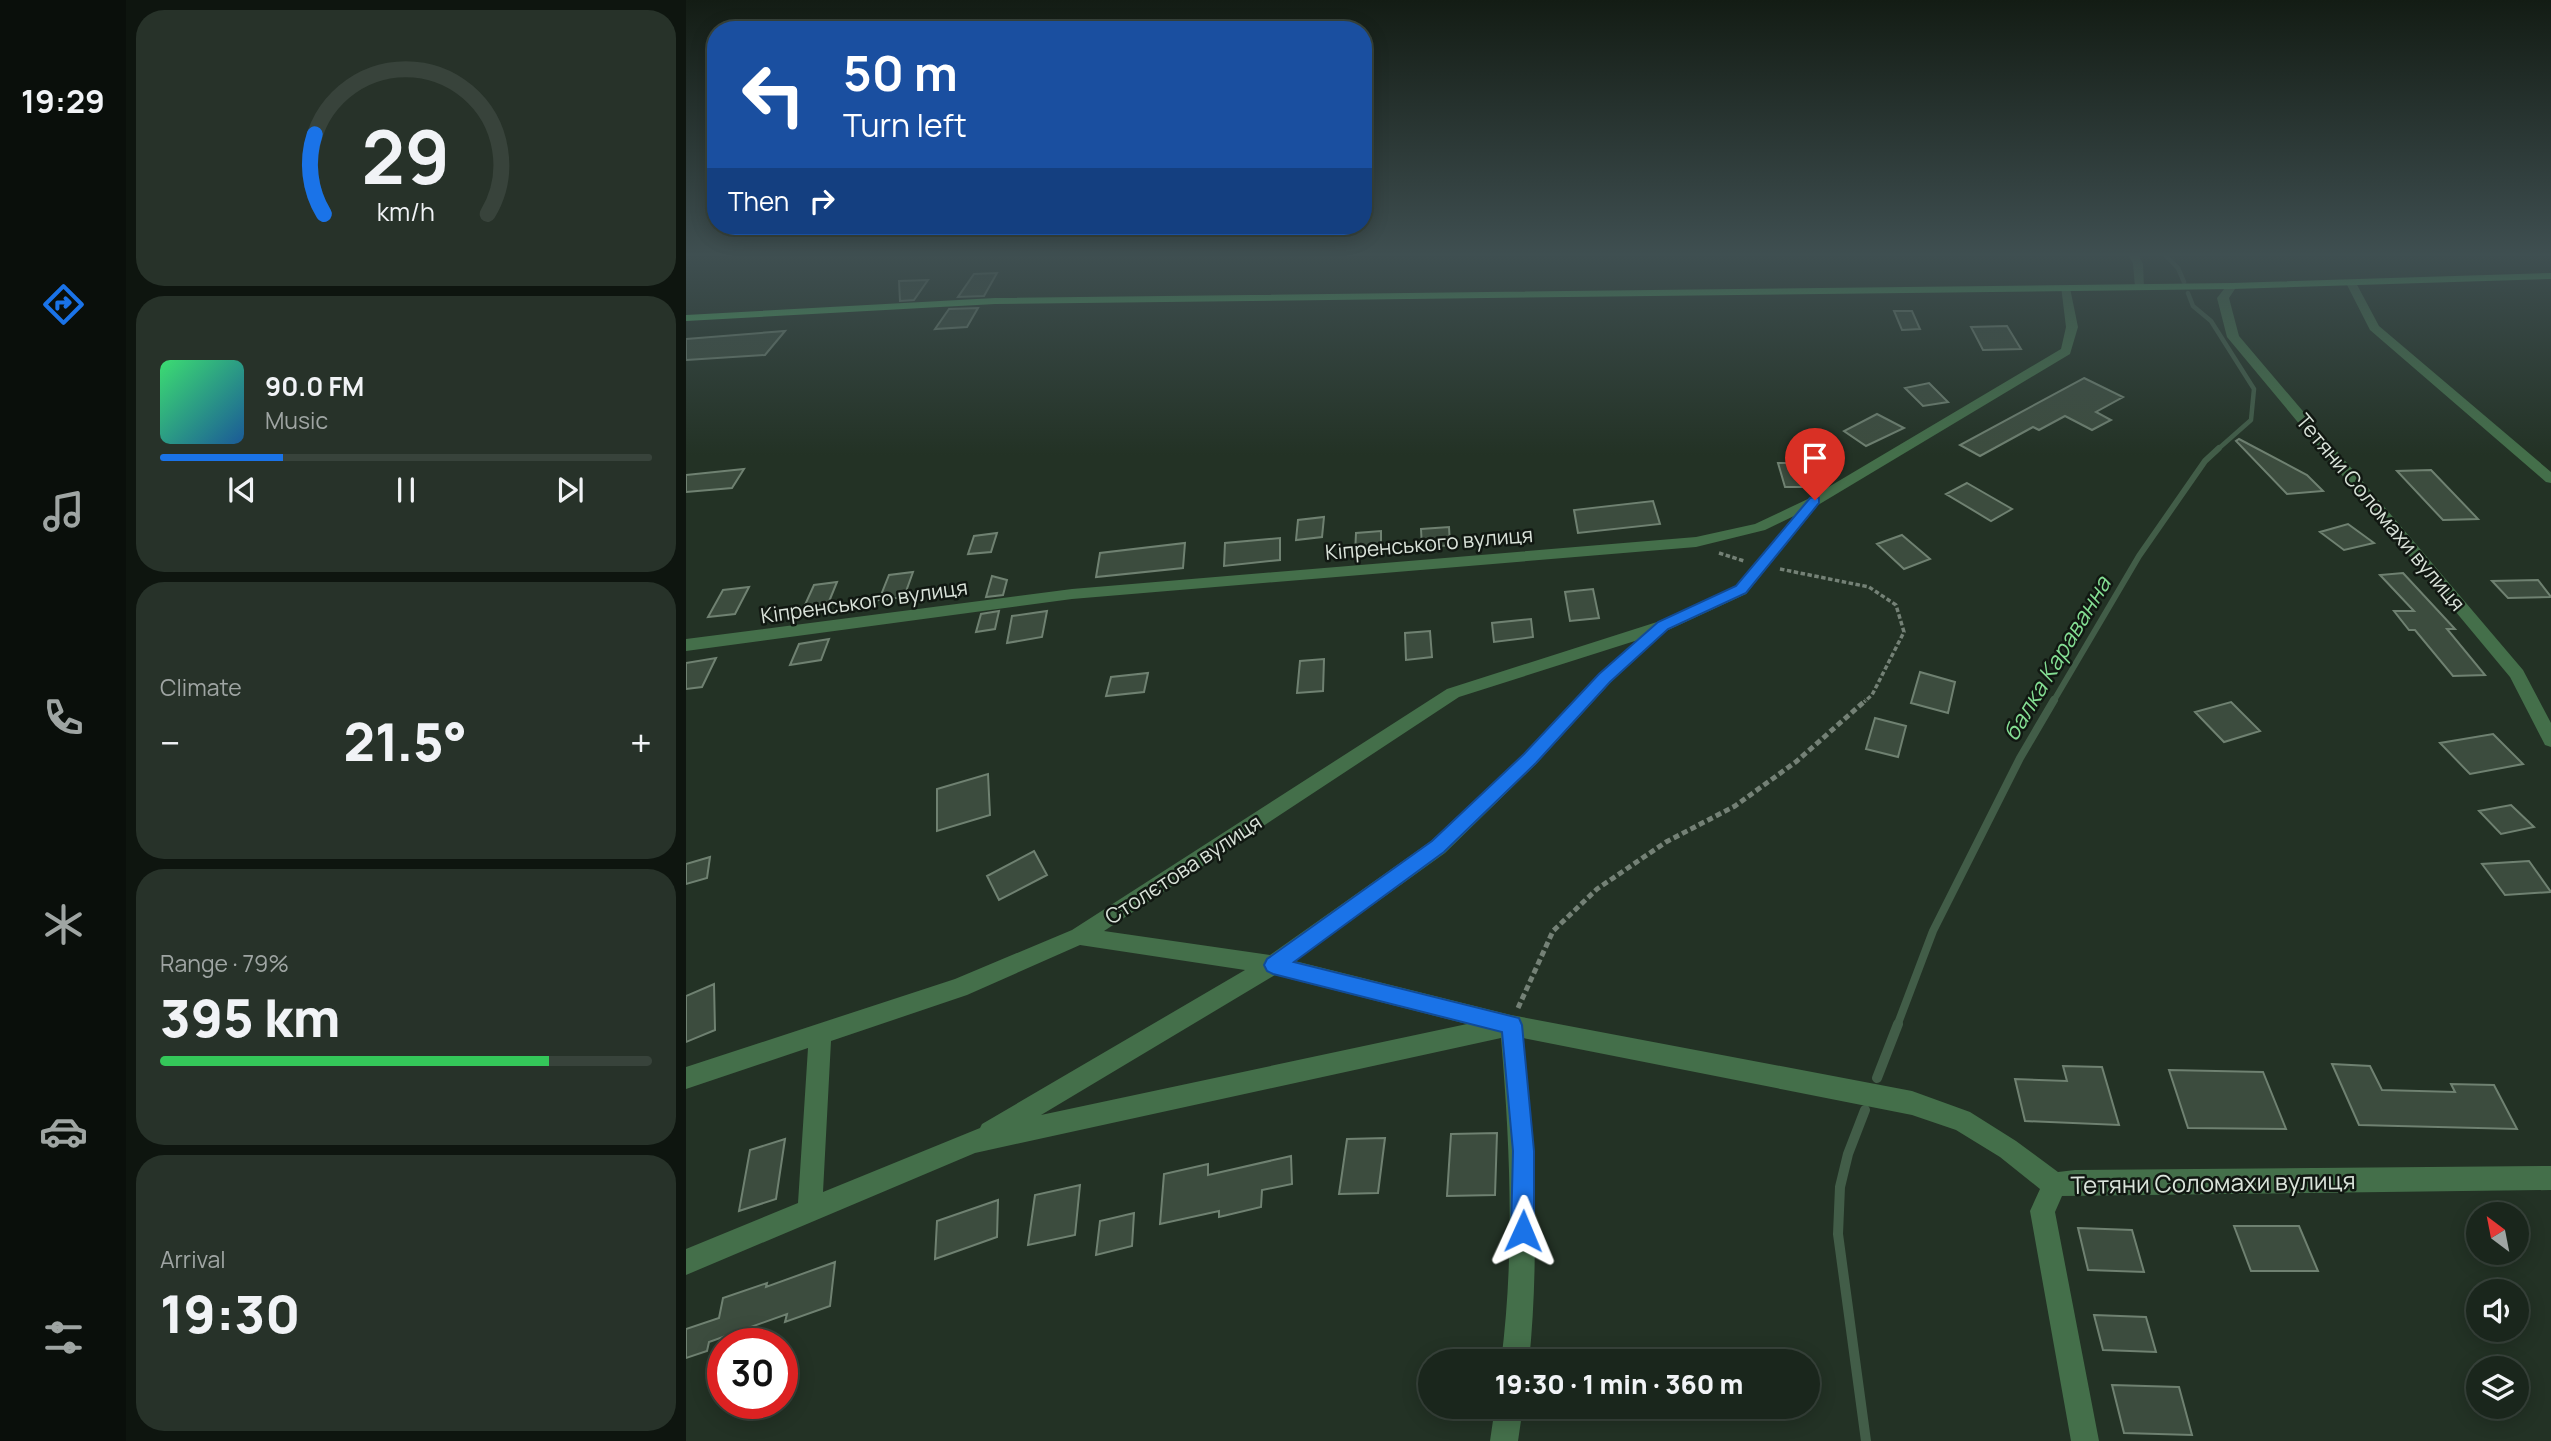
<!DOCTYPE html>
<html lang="en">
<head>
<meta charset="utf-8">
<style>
  :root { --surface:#1a261c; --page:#273229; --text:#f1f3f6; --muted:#9fa5a3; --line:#38433b; --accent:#1a73e8 }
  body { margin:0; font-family:Manrope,sans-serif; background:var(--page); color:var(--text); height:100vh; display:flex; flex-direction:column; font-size:26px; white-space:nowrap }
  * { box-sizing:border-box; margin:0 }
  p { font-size:23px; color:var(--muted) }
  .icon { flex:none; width:38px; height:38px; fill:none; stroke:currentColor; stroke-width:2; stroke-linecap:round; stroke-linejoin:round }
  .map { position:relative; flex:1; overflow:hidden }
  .side { display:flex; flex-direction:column; gap:10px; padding:10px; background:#0e150f; width:560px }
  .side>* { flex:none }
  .top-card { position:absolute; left:21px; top:21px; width:665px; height:214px; border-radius:28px; box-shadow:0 4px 18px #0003,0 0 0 2px var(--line); background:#1a4fa0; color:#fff; overflow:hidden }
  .needle { width:46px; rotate:328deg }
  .buttons { position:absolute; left:1780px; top:1202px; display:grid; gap:14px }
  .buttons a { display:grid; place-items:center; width:63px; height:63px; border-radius:50%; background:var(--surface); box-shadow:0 4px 18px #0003,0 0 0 2px var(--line); font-size:35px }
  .speed { position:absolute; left:21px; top:1328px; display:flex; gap:14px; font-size:35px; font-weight:700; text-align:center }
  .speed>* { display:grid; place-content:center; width:91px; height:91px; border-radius:50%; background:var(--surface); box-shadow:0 4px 18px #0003,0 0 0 2px var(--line); line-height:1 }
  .speed .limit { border:10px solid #d22; background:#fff; color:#111 }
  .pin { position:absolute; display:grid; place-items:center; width:60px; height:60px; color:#fff; margin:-72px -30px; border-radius:50% 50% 50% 0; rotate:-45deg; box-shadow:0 0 7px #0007 }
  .pin .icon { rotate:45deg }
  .me { position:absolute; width:77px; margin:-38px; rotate:1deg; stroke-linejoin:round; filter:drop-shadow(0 0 5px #0008) }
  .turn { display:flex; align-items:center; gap:24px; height:147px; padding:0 21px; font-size:32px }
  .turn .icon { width:91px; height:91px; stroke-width:2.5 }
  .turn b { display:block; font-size:49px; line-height:60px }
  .then { display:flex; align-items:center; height:66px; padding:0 21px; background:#0003; gap:14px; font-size:26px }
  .big { font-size:52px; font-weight:800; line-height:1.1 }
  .side .card { flex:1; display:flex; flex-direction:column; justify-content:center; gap:10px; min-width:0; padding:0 24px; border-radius:28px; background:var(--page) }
  .side .dial { align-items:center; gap:0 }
  .dial svg { height:182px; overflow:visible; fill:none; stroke:var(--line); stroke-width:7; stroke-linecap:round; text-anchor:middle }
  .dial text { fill:var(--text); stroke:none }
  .song { display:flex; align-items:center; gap:21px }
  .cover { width:84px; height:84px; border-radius:10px; background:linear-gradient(135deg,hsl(140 70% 55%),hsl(210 70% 35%)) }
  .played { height:7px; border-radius:4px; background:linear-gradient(90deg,var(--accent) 25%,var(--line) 25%) }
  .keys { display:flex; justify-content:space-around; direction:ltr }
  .heat { display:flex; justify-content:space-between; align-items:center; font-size:38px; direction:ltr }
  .charge { height:10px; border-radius:5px; background:linear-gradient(90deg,#34c759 79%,var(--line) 0) }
  .trip { position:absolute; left:732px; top:1349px; width:402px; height:70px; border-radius:35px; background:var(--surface); box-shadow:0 4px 18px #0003,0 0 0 2px var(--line); font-weight:800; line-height:70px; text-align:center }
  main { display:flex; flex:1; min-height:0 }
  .tabs { display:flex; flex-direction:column; width:126px; justify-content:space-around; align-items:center; background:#0a0f0b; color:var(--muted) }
  .tabs .icon { width:49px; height:49px }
  .tabs .current { color:var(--accent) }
  .tabs b { font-size:32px; color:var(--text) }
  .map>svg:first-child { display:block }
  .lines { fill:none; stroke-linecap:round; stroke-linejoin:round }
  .stream-far3 { stroke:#425d48; stroke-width:4.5 }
  .stream-far2 { stroke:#425d48; stroke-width:6 }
  .stream-far1 { stroke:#425d48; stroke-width:8 }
  .stream { stroke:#425d48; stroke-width:10 }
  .building { fill:#3c4c3e; stroke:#6f8171; stroke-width:2 }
  .path-far1 { stroke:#748176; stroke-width:3.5; stroke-dasharray:4.5 2.5; stroke-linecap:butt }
  .path { stroke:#748176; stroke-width:5; stroke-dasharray:6 3.5; stroke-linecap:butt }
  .minor { fill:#446f4a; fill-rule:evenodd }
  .major { fill:#50ae63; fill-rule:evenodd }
  .route { fill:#1a73e8; stroke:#114b97; stroke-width:2 }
  .labels { text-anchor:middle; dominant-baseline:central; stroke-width:5; stroke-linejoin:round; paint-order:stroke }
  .street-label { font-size:21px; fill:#dae3da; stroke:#111812 }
  .water-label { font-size:23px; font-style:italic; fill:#84de93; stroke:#111812 }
  .near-street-label { font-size:24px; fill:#dae3da; stroke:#111812 }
</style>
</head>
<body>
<main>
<nav class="tabs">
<b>19:29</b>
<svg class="icon current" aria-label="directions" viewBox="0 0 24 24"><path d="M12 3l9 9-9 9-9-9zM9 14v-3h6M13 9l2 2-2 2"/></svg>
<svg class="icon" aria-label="music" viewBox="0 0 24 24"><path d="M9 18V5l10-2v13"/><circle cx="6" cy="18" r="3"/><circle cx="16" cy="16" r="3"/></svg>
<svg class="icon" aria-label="phone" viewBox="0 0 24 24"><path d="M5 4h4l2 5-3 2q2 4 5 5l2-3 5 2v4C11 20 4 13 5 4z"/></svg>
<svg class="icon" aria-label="climate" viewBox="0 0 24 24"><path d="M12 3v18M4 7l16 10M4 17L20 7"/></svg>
<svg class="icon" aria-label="car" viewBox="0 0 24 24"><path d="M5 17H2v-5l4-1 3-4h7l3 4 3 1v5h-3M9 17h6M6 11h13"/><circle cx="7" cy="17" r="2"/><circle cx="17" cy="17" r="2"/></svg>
<svg class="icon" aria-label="filters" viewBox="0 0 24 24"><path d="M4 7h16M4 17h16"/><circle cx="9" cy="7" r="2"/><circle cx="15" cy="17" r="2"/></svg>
</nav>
<section class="side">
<div class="card dial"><svg viewBox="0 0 100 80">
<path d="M14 69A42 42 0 1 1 86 69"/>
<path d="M14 69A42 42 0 0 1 10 34" stroke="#1a73e8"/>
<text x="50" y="56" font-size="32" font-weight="700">29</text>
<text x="50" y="72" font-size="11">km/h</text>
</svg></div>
<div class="card">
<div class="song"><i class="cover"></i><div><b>90.0 FM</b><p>Music</p></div></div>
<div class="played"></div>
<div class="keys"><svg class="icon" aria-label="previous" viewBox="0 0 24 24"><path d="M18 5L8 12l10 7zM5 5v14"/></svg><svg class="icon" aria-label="pause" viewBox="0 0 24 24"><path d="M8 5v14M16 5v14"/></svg><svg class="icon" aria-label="next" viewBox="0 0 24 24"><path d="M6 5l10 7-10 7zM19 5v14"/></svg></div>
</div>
<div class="card"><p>Climate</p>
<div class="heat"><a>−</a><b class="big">21.5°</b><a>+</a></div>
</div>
<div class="card"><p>Range · 79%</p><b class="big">395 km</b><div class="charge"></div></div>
<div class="card"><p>Arrival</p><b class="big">19:30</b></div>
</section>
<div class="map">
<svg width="1865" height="1441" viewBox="0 0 1865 1441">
  <rect width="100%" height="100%" fill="#233225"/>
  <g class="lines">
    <!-- stream-far3 -->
    <path class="stream-far3" d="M 1478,254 L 1492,268 L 1498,282
      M 1502,293 L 1507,306 L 1525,321 L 1568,389 L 1565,420 L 1531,450"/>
    <!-- stream-far2 -->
    <path class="stream-far2" d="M 1367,702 L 1453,556 L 1519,461 L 1533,448"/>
    <!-- stream-far1 -->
    <path class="stream-far1" d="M 1211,1026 L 1247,931 L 1334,758 L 1368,700"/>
    <!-- stream -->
    <path class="stream" d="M 1191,1078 L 1212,1024
      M 1179,1110 L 1162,1154 L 1154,1187 L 1152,1234 L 1180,1441"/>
  </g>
  <!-- building -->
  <path class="building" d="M 311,273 L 298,296 L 272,297 L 288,274 Z
    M 242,280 L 228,300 L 214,301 L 213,281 Z
    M 292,308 L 281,327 L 249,329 L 263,309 Z
    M 1208,311 L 1226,311 L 1234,329 L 1216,330 Z
    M 1321,326 L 1335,349 L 1297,350 L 1285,327 Z
    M 99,331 L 79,355 L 0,360 L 0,339 Z
    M 1398,378 L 1437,397 L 1410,412 L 1425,420 L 1406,430 L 1379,416 L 1353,430 L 1347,427 L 1294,456 L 1274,445 Z
    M 1243,383 L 1262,402 L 1237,406 L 1219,388 Z
    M 1191,414 L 1218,428 L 1180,446 L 1158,431 Z
    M 1553,439 L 1621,475 L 1637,491 L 1601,494 L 1550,441 Z
    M 1092,463 L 1110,463 L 1117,487 L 1099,487 Z
    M 58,469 L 46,488 L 0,492 L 0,475 Z
    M 1745,470 L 1792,519 L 1757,520 L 1711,471 Z
    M 1281,483 L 1326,509 L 1305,521 L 1260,494 Z
    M 967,501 L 974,524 L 892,533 L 888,510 Z
    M 638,517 L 636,537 L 610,540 L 612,520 Z
    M 1662,524 L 1688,543 L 1658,550 L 1634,532 Z
    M 763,527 L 764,545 L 736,548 L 735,529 Z
    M 695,531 L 695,552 L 669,554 L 670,533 Z
    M 311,533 L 305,552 L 282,554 L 288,536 Z
    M 1216,535 L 1244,559 L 1218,569 L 1191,544 Z
    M 594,538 L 594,560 L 538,566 L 539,543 Z
    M 499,543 L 497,568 L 410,577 L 414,553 Z
    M 227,572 L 218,597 L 193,600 L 203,575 Z
    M 1717,573 L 1769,629 L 1761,629 L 1799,675 L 1767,676 L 1729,630 L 1723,630 L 1708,611 L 1728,611 L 1694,575 Z
    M 306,576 L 321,580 L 317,595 L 300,597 Z
    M 1852,580 L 1865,597 L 1822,598 L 1806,581 Z
    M 151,582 L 142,604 L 118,607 L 128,585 Z
    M 63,587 L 49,614 L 22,617 L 37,590 Z
    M 907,589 L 913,618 L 884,621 L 879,592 Z
    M 313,611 L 309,629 L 290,632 L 295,614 Z
    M 361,611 L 356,637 L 321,643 L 326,616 Z
    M 845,619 L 847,637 L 808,642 L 806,623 Z
    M 744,631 L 746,657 L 720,660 L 719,633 Z
    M 143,639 L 135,660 L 104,665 L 113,644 Z
    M 30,658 L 16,687 L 0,689 L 0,663 Z
    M 638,659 L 637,691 L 611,693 L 614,661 Z
    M 1234,672 L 1269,682 L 1262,713 L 1225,703 Z
    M 462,673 L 458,692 L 420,696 L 425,677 Z
    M 1545,702 L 1574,731 L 1538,742 L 1509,712 Z
    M 1189,718 L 1220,726 L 1212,757 L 1180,749 Z
    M 1807,734 L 1837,764 L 1784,774 L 1754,743 Z
    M 302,774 L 304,815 L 251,831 L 251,789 Z
    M 1825,805 L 1848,827 L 1815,834 L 1793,811 Z
    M 348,851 L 361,875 L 313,900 L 301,876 Z
    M 24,857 L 21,878 L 0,884 L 0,864 Z
    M 1843,861 L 1865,892 L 1819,895 L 1796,864 Z
    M 28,984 L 29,1030 L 0,1042 L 0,996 Z
    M 1646,1064 L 1684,1066 L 1696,1090 L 1769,1092 L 1765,1084 L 1808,1085 L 1831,1129 L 1673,1125 Z
    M 1377,1066 L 1416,1067 L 1433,1125 L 1339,1121 L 1329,1079 L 1381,1081 Z
    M 1483,1070 L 1577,1072 L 1600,1129 L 1502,1128 Z
    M 811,1133 L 809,1195 L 761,1196 L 765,1134 Z
    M 699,1138 L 692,1193 L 653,1194 L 661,1139 Z
    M 99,1139 L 90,1199 L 53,1211 L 64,1150 Z
    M 605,1156 L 606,1184 L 576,1190 L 575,1207 L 533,1217 L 533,1211 L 474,1224 L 478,1174 L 522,1164 L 522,1175 Z
    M 394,1185 L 389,1235 L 342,1245 L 349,1195 Z
    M 312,1200 L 311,1237 L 249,1259 L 251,1221 Z
    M 448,1213 L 446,1246 L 410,1255 L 414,1221 Z
    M 1548,1226 L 1613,1226 L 1632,1271 L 1565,1271 Z
    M 1392,1228 L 1446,1230 L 1458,1272 L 1402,1270 Z
    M 149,1262 L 144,1306 L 99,1322 L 101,1314 L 23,1342 L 21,1351 L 0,1358 L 0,1329 L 33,1318 L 37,1298 L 81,1283 L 80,1287 Z
    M 1408,1315 L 1460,1317 L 1470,1352 L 1417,1350 Z
    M 1426,1385 L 1493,1387 L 1506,1435 L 1438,1433 Z"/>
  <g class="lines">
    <!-- path-far1 -->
    <path class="path-far1" d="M 1033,553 L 1058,561
      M 1094,569 L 1183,587 L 1210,605 L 1218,632 L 1186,695 L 1178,702"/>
    <!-- path -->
    <path class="path" d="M 832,1008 L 867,931 L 911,889 L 980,842 L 1049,806 L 1111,761 L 1180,700"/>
    <!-- minor -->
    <path class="minor" d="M 1442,254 L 1452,254 L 1457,264 L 1458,289 L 1449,287 L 1447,264 Z
      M 1661,281 L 1669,281 L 1693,326 L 1865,472 L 1865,483 L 1860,482 L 1684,330 L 1660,283 Z
      M 1546,283 L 1551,286 L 1543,298 L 1553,336 L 1837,670 L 1865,723 L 1865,747 L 1859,745 L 1824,677 L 1541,337 L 1531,298 L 1542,284 Z
      M 1375,286 L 1384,288 L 1392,327 L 1384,354 L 1132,505 L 1060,594 L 980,631 L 925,682 L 850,764 L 759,853 L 609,961 L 825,1015 L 1226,1091 L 1284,1112 L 1330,1141 L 1372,1172 L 1389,1170 L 1865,1166 L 1865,1190 L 1376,1196 L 1369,1212 L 1413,1441 L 1385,1441 L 1344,1211 L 1354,1189 L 1314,1157 L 1270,1130 L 1226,1115 L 837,1038 C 848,1146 854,1253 843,1362 L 815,1362 C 829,1253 824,1146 815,1038 L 289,1153 L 0,1275 L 0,1249 L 112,1203 L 122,1048 L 0,1089 L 0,1067 L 269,979 L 386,930 L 761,689 L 971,622 L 1050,586 L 1108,516 L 1079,530 L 1010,547 L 386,599 L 0,651 L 0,639 L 386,589 L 1010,537 L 1069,524 L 1124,498 L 1375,349 L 1380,327 ZM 952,640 L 913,674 L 838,754 L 745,841 L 584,955 L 418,931 L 773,697 ZM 394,945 L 559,970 L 296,1124 L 294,1128 L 137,1192 L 145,1041 L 281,995 ZM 589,975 L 781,1024 L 355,1115 Z
      M 809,1407 L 837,1407 L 832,1441 L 804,1441 Z"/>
    <!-- major -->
    <path class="major" d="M 1865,273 L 1865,279 L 1546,289 L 309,304 L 0,321 L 0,315 L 309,298 L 1546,283 Z"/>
  </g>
  <!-- sky -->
  <linearGradient id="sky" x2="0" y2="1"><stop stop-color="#131c14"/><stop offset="0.56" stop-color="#3f4f51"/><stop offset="1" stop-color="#3f4f51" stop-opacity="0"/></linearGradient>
  <rect width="1865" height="455" fill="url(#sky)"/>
  <!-- route -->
  <path class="route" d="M 1129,497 L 1133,498 L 1133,503 L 1060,593 L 982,629 L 924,682 L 850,763 L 758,852 L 608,962 L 833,1018 L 836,1025 L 848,1151 L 848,1231 L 845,1240 L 837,1243 L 829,1240 L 825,1231 L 827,1151 L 816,1032 L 587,974 L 581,971 L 578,965 L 581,959 L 746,841 L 838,754 L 913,674 L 972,622 L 1050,586 L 1124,498 Z"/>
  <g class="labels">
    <!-- street labels -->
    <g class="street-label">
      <text transform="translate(1695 512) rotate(50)">Тетяни Соломахи вулиця</text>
      <text transform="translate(743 543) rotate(-5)">Кіпренського вулиця</text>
      <text transform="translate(178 601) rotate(-8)">Кіпренського вулиця</text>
      <text transform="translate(497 869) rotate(-33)">Столєтова вулиця</text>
    </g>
    <!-- water labels -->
    <g class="water-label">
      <text transform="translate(1370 658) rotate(-59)">балка Караванна</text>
    </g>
    <!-- near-street labels -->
    <g class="near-street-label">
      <text transform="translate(1527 1182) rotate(-1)">Тетяни Соломахи вулиця</text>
    </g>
  </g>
</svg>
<div class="buttons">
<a><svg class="needle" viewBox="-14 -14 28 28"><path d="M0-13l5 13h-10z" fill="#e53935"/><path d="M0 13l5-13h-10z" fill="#9fa5a3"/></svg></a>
<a><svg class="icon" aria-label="sound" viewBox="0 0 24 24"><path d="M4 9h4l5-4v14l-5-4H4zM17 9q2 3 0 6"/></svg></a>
<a><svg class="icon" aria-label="layers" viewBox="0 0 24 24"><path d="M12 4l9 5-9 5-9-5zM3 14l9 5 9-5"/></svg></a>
</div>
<div class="speed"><div class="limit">30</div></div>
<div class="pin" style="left:1129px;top:500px;background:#d93025"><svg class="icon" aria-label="arrive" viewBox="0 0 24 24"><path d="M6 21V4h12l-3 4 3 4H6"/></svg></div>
<svg class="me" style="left:837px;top:1231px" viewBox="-20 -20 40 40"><path d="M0-17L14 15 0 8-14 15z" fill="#1a73e8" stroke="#fff" stroke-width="4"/></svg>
<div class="trip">19:30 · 1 min · 360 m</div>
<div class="top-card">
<div class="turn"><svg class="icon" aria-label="left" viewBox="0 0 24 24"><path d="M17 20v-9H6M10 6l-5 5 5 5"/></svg><div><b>50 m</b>Turn left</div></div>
<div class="then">Then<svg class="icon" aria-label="right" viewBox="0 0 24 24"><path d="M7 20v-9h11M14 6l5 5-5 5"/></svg></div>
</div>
</div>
</main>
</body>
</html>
